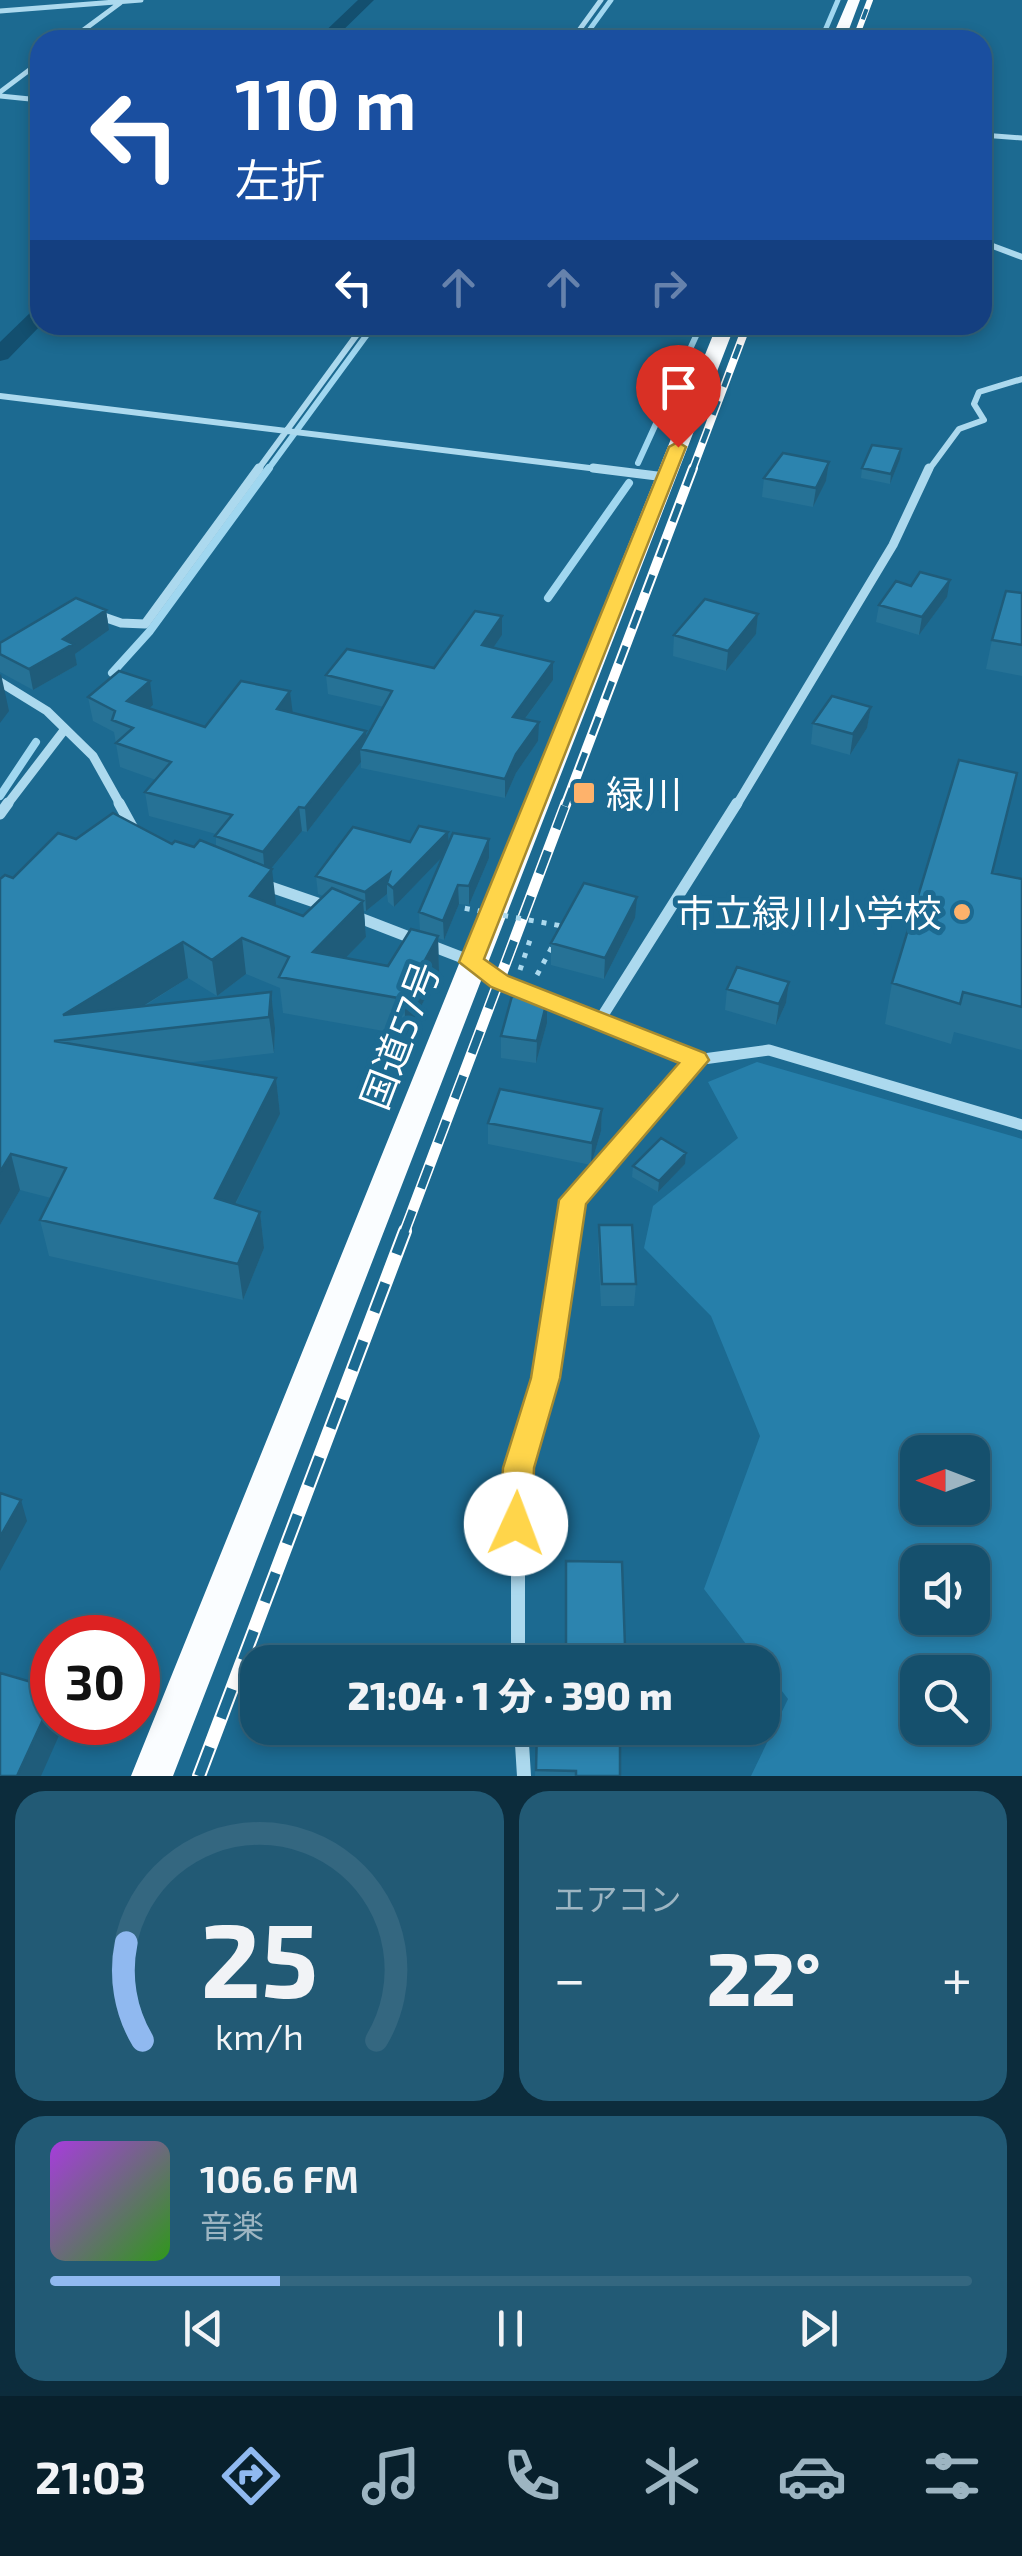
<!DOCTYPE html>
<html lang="ja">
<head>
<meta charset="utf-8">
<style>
  :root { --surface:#15506d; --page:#225a75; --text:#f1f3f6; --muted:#9db5c2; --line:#346780; --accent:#90b9f0 }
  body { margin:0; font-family:"Exo 2","Noto Sans JP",sans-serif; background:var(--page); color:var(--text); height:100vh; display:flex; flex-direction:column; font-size:38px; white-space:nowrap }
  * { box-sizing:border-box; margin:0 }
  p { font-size:32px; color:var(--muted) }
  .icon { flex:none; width:55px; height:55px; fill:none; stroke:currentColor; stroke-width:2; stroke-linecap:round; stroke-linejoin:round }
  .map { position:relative; height:1776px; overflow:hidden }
  .panel { display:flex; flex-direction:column; gap:15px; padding:15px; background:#0c2c3c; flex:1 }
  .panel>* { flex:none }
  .banner { position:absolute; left:30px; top:30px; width:962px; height:305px; border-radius:30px; box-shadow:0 5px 15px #0003,0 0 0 2px var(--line); background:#1a4fa0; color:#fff; overflow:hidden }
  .needle { width:65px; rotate:270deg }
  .fabs { position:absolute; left:900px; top:1435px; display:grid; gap:20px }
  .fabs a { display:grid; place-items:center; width:90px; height:90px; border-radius:20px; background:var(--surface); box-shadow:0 5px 15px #0003,0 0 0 2px var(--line); font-size:50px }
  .speed { position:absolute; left:30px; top:1615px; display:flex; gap:20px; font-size:50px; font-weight:700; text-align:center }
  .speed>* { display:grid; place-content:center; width:130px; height:130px; border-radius:50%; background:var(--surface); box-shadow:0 5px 15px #0003,0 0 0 2px var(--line); line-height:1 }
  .speed .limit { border:15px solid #d22; background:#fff; color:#111 }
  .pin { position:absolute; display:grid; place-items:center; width:85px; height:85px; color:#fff; margin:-102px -42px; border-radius:50% 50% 50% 0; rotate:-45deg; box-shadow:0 0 10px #0007 }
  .pin .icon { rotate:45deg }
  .me { position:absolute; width:110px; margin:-55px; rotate:2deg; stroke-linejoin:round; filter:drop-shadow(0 0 8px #0008) }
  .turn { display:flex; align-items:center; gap:35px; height:210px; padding:0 40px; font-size:45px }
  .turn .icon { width:130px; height:130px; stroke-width:2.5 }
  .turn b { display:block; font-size:70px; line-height:85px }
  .lanes { display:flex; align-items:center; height:95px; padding:0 40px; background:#0003; justify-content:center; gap:50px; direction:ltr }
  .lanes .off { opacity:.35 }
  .big { font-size:75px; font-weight:800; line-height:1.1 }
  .panel .widget { flex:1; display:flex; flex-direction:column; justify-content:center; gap:15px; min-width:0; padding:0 35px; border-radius:30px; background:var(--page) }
  .panel .dial { align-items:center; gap:0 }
  .dial svg { height:260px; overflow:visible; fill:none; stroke:var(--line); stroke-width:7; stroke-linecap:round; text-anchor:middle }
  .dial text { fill:var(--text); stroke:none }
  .song { display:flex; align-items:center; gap:30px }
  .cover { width:120px; height:120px; border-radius:15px; background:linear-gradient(135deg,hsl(280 70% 55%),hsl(110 70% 35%)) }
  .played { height:10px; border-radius:5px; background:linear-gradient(90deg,var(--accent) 25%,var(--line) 25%) }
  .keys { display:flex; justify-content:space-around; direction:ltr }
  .heat { display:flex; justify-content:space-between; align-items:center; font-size:55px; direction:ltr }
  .panel .tiles { flex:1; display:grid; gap:15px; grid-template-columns:1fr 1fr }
  .widget:last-child { grid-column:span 2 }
  .trip { position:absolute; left:240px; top:1645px; width:540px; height:100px; border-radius:30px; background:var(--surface); box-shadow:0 5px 15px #0003,0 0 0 2px var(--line); font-weight:800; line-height:100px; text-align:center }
  .tab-bar { display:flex; height:160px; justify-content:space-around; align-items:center; background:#08202c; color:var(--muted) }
  .tab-bar .icon { width:70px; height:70px }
  .tab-bar .on { color:var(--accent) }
  .tab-bar b { font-size:45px; color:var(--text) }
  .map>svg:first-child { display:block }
  .green { fill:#267faa; fill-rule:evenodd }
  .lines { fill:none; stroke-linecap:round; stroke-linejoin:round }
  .stream-far2 { stroke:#a0d7f0; stroke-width:5 }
  .stream-far1 { stroke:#a0d7f0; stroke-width:6 }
  .stream { stroke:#a0d7f0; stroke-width:8 }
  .canal { fill:#134f6f; fill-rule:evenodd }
  .path { stroke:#acd9ee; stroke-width:5; stroke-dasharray:5 8; stroke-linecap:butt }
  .minor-far4 { stroke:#acd9ee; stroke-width:5 }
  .minor-far3 { stroke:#acd9ee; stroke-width:6 }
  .minor-far2 { stroke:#acd9ee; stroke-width:9 }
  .minor-far1 { stroke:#acd9ee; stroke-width:11 }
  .minor { stroke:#acd9ee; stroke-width:14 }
  .trunk { fill:#fafdff; fill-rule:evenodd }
  .rail-far4-casing { stroke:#fff; stroke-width:6 }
  .rail-far3-casing { stroke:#fff; stroke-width:8 }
  .rail-far2-casing { stroke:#fff; stroke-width:10 }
  .rail-far1-casing { stroke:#fff; stroke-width:11 }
  .rail-casing { stroke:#fff; stroke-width:14 }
  .rail-far4 { stroke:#1c6a91; stroke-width:4; stroke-dasharray:11; stroke-linecap:butt }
  .rail-far3 { stroke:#1c6a91; stroke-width:5; stroke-dasharray:15; stroke-linecap:butt }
  .rail-far2 { stroke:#1c6a91; stroke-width:6; stroke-dasharray:19; stroke-linecap:butt }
  .rail-far1 { stroke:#1c6a91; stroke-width:8; stroke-dasharray:24; stroke-linecap:butt }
  .rail { stroke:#1c6a91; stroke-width:10; stroke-dasharray:31; stroke-linecap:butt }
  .path-bridge { stroke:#acd9ee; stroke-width:5; stroke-dasharray:5 8; stroke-linecap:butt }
  .wall { fill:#267296; fill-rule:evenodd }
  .shaded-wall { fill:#1f5c7a }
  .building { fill:#2c84af; stroke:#1f5c7a; stroke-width:2.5 }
  .route { fill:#ffd54a; stroke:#a68a30; stroke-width:2.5 }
  .poi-dot { fill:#feb26b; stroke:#1c6a91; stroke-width:4 }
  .labels { text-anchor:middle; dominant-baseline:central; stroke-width:10; stroke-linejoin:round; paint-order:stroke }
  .poi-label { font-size:38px; fill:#fff; stroke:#1c6a91; text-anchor:start }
  .street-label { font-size:38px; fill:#fff; stroke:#1c6a91 }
</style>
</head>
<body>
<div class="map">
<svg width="1022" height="1776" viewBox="0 0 1022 1776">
  <rect width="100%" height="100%" fill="#1c6a91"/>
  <!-- green -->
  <path class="green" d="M 757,1062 L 1022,1139 L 1022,1776 L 751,1776 L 788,1699 L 704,1589 L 760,1436 L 711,1316 L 644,1248 L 653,1206 L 738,1138 L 708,1082 ZM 918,1452 L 972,1452 L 972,1508 L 918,1508 ZM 918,1562 L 972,1562 L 972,1618 L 918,1618 ZM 918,1672 L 972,1672 L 972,1728 L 918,1728 Z"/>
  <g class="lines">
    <!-- stream-far2 -->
    <path class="stream-far2" d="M 582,40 L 611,0
      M 821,40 L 838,0"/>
    <!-- stream-far1 -->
    <path class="stream-far1" d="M 638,463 L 701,325
      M 267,471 L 374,325"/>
    <!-- stream -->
    <path class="stream" d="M 548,598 L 629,483
      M 112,673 L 150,631 L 269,468
      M 0,796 L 36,742"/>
    <!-- canal -->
    <path class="canal" d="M 358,0 L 374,0 L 333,40 L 316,40 Z
      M 40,308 L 41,325 L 8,359 L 0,361 L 0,342 L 33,310 Z"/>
    <!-- path -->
    <path class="path" d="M 520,970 L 532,934
      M 537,975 L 552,947"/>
    <!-- minor-far4 -->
    <path class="minor-far4" d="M 0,11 L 141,0
      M 70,40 L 120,3
      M 572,40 L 601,0
      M 0,92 L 40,62
      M 0,96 L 40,100
      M 982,135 L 1022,138"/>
    <!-- minor-far3 -->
    <path class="minor-far3" d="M 982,242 L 1022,257
      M 0,396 L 614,471
      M 257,471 L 364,325
      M 928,471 L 959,429 L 984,420 L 974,404 L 979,392 L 1022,379"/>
    <!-- minor-far2 -->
    <path class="minor-far2" d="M 593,468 L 665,477
      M 98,615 L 121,623 L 145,624 L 259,468
      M 0,682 L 47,711 L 93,756 L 121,806
      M 6,806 L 65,729
      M 736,806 L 893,545 L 929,468"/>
    <!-- minor-far1 -->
    <path class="minor-far1" d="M 119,803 L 136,834
      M 0,814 L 8,803
      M 262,884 L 326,906
      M 352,915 L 471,961 L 500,981 L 598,1023 L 696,1060 L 769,1050 L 1022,1125
      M 598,1023 L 737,803
      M 568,1233 L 573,1201 L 696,1060"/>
    <!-- minor -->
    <path class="minor" d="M 518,1662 L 518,1468 L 545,1378 L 568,1231
      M 521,1728 L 524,1776"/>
    <!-- trunk -->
    <path class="trunk" d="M 848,0 L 860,0 L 845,40 L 831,40 Z
      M 717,325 L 735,325 L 173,1776 L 131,1776 Z"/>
    <!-- rail-far4 casing -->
    <g class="rail-far4-casing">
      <path id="rail-far4" d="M 855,40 L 870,0"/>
    </g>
    <!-- rail-far3 casing -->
    <g class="rail-far3-casing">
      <path id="rail-far3" d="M 692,471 L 747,325"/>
    </g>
    <!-- rail-far2 casing -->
    <g class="rail-far2-casing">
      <path id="rail-far2" d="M 565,806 L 693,468"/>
    </g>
    <!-- rail-far1 casing -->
    <g class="rail-far1-casing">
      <path id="rail-far1" d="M 404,1233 L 566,803"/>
    </g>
    <!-- rail casing -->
    <g class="rail-casing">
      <path id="rail" d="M 199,1776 L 405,1231"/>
    </g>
    <!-- rail-far4 -->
    <use href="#rail-far4" class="rail-far4"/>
    <!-- rail-far3 -->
    <use href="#rail-far3" class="rail-far3"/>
    <!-- rail-far2 -->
    <use href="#rail-far2" class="rail-far2"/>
    <!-- rail-far1 -->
    <use href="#rail-far1" class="rail-far1"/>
    <!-- rail -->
    <use href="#rail" class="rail"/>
    <!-- path-bridge -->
    <path class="path-bridge" d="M 452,906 L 562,926"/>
  </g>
  <!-- wall -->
  <path class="wall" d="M 900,459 L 890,484 L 861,478 L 862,468 Z
    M 829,462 L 826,481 L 813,507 L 762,497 L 764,478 Z
    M 1022,593 L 1022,676 L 986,669 L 992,640 Z
    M 947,597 L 919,635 L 876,622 L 879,605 Z
    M 106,610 L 109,630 L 75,654 L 77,665 L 33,690 L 0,672 L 0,643 Z
    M 758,614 L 756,634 L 726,671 L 673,656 L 674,635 Z
    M 502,616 L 502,635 L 493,648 L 553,680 L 525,719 L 538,741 L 516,773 L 505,798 L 361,768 L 361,762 L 307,832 L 302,831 L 271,869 L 275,905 L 303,916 L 323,896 L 318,894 L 316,876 L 410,842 L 448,832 L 448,844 L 489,858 L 469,905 L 459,904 L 444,940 L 438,938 L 439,972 L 406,1035 L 283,1013 L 280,988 L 246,974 L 217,996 L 188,978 L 143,1007 L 271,992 L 275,1028 L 274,1053 L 185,1063 L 276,1078 L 280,1114 L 235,1205 L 260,1212 L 264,1248 L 243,1300 L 49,1256 L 40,1220 L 51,1198 L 20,1190 L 0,1225 L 0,879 L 13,878 L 76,839 L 172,844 L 194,847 L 216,847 L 216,834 L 149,816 L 145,792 L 156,780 L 120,767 L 114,732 L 93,721 L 88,697 L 153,705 L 149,708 L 205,727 L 290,691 L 292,712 L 366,738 L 384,707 L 328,694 L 326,675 L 434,668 ZM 443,856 L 419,912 L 420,931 L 388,966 L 345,958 L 366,937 L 364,911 L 366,911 L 387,894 L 388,902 L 394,907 Z
    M 871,707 L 867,728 L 850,755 L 811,744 L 813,723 Z
    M 1017,773 L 993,873 L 1022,879 L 1022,1050 L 954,1032 L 951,1044 L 885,1024 L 892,983 Z
    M 635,918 L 604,979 L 551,965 L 551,943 Z
    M 789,982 L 786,1003 L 776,1025 L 725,1010 L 727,989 Z
    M 547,1023 L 536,1063 L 501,1058 L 501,1036 Z
    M 602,1109 L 601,1131 L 591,1165 L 488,1144 L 488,1123 Z
    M 685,1164 L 658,1192 L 632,1177 L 633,1166 Z
    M 599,1225 L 636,1284 L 634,1306 L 601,1306 L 598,1246 Z
    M 566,1561 L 625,1646 L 624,1662 L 565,1662 Z
    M 537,1728 L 620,1776 L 535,1776 Z"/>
  <!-- shaded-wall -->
  <path class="shaded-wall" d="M 901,449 L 900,459 L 890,484 L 891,474 Z
    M 829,462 L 826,481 L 813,507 L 816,488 Z
    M 950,580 L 947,597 L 919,635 L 922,617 Z
    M 106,610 L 109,630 L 75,654 L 77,665 L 33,690 L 29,669 L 63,639 Z
    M 758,614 L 756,634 L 726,671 L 728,651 Z
    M 502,616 L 502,635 L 482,664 L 482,645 Z
    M 553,662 L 553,680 L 513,735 L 513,717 Z
    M 1,674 L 9,711 L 0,723 L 0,675 Z
    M 150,681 L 153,705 L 131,724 L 127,701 Z
    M 290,691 L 293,715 L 277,709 Z
    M 871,707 L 867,728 L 850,755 L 853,734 Z
    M 539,722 L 538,741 L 516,773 L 505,798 L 505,779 L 516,754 Z
    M 366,731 L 367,750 L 360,749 L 361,762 L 307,832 L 305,808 Z
    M 299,807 L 302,831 L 265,876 L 263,852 Z
    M 448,832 L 449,850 L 394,907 L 393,888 Z
    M 489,839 L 489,858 L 469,905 L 469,886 Z
    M 272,869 L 276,904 L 255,931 L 250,896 Z
    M 390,873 L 387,883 L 387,894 L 366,911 L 365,892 Z
    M 458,885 L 459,904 L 444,940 L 443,921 Z
    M 637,897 L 635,918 L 604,979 L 605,958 Z
    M 363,901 L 366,937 L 320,984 L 313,952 Z
    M 438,936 L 439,972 L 406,1035 L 404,999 Z
    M 242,938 L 246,974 L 217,996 L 212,960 Z
    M 183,942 L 188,978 L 95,1036 L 63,1015 Z
    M 789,982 L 786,1003 L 776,1025 L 779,1004 Z
    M 271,992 L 275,1028 L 274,1053 L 269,1017 Z
    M 547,1001 L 547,1023 L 536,1063 L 537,1041 Z
    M 276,1078 L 280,1114 L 220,1234 L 215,1198 Z
    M 602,1109 L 601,1131 L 591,1165 L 592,1143 Z
    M 686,1153 L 685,1164 L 658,1192 L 659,1181 Z
    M 11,1154 L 20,1190 L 0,1225 L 0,1172 Z
    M 260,1212 L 264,1248 L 243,1300 L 238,1264 Z
    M 21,1500 L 27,1521 L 0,1571 L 0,1537 Z
    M 52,1700 L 52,1722 L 65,1722 L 41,1776 L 17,1776 Z"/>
  <!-- building -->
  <path class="building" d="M 872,445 L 901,449 L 891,474 L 862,468 Z
    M 783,453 L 829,462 L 816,488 L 764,478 Z
    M 920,572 L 950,580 L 922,617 L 879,605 L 896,581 L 911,586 Z
    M 1006,591 L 1022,593 L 1022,645 L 992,640 Z
    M 76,598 L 106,610 L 63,639 L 73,644 L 29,669 L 0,654 L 0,643 Z
    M 705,599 L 758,614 L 728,651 L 674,635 Z
    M 475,611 L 502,616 L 482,645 L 553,662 L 513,717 L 539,722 L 516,754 L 505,779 L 360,749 L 392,691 L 326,675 L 347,649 L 434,668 Z
    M 119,671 L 150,681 L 127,701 L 205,727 L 241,681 L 290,691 L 277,709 L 366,731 L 305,808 L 299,807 L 263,852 L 215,836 L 232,815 L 145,792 L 171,762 L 116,743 L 133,728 L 112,720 L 115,711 L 88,697 Z
    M 832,696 L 871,707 L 853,734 L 813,723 Z
    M 959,760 L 1017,773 L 992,873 L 1022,879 L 1022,1007 L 963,992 L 960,1004 L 892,983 Z
    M 113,813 L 172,844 L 175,841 L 194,847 L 200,840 L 272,869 L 250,896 L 303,916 L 332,888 L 363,901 L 313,952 L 388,966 L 411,929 L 438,936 L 404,999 L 279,977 L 289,957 L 242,938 L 212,960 L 183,942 L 63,1015 L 271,992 L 269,1017 L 54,1041 L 276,1078 L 215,1198 L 260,1212 L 238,1264 L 40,1220 L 66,1168 L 11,1154 L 0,1172 L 0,879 L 5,875 L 13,878 L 58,833 L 76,839 Z
    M 419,826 L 448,832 L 393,888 L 387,883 L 390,873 L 365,892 L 316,876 L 353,827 L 410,842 Z
    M 453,833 L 489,839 L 469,886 L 458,885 L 443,921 L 419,912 Z
    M 584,883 L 637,897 L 605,958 L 551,943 Z
    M 737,967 L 789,982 L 779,1004 L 727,989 Z
    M 512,996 L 547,1001 L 537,1041 L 501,1036 Z
    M 500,1089 L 602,1109 L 592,1143 L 488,1123 Z
    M 661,1138 L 686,1153 L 659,1181 L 633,1166 Z
    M 599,1225 L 632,1225 L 636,1284 L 602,1284 Z
    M 0,1493 L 21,1500 L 0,1537 Z
    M 566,1561 L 622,1562 L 625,1646 L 620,1646 L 620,1662 L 566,1662 Z
    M 0,1673 L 52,1688 L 52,1700 L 17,1776 L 0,1776 Z
    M 537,1728 L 620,1728 L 620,1776 L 576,1776 L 576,1771 L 536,1770 Z"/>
  <!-- route -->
  <path class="route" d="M 678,442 L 686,447 L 484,959 L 508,976 L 705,1053 L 709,1060 L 586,1204 L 560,1378 L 534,1468 L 532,1524 L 527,1534 L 516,1539 L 505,1534 L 500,1524 L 503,1468 L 531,1378 L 559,1200 L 679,1063 L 491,987 L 459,962 L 669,447 Z"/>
  <!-- markers -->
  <g class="poi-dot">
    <rect x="572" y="781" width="24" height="24" rx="5"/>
    <circle cx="962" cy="912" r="10"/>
  </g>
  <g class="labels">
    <!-- poi labels -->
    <g class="poi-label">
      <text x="606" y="793">緑川</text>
      <text x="942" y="912" text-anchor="end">市立緑川小学校</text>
    </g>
    <!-- street labels -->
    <g class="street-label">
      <text transform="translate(399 1035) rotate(-69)">国道57号</text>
    </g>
  </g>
</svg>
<div class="fabs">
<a><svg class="needle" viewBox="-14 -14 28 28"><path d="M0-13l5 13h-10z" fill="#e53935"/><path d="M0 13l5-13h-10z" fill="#9db5c2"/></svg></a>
<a><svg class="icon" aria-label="sound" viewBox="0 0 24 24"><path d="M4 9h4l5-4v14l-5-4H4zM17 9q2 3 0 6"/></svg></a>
<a><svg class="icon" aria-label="search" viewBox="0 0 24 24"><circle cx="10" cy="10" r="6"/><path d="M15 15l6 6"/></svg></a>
</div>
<div class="speed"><div class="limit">30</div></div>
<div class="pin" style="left:678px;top:447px;background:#d93025"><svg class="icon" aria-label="arrive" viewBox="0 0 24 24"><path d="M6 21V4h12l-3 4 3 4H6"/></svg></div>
<svg class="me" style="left:516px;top:1524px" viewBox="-20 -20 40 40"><circle r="19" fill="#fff"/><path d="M0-13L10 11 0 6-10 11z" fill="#ffd54a"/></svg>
<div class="trip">21:04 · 1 分 · 390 m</div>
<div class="banner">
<div class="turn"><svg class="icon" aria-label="left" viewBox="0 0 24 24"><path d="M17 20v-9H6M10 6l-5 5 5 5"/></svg><div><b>110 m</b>左折</div></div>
<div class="lanes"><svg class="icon" aria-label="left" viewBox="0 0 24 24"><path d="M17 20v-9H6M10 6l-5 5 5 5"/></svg><svg class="icon off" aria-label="ahead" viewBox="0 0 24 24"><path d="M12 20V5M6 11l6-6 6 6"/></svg><svg class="icon off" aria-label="ahead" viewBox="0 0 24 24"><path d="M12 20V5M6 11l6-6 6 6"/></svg><svg class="icon off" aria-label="right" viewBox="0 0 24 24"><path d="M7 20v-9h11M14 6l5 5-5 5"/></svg></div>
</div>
</div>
<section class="panel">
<div class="tiles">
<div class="widget dial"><svg viewBox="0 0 100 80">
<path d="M14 69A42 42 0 1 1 86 69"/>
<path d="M14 69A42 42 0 0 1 9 39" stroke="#90b9f0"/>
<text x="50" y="56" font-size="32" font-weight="700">25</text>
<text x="50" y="72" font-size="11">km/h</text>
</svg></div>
<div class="widget"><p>エアコン</p>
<div class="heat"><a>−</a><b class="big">22°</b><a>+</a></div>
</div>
<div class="widget">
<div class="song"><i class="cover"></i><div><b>106.6 FM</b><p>音楽</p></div></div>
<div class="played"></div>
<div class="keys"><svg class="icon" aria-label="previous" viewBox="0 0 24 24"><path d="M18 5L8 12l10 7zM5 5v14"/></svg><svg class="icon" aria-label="pause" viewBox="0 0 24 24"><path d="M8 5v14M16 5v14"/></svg><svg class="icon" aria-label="next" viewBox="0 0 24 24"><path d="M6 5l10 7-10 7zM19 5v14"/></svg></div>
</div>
</div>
</section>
<nav class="tab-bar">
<b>21:03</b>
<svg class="icon on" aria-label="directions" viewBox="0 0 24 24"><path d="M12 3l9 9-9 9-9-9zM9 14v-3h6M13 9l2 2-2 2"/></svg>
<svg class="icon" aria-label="music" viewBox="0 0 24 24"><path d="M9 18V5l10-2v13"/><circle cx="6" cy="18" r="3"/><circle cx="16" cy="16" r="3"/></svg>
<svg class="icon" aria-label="phone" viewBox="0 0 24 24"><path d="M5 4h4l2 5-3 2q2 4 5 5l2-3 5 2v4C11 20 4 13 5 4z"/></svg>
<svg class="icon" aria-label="climate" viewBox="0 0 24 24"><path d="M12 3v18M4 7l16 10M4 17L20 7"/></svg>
<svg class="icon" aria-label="car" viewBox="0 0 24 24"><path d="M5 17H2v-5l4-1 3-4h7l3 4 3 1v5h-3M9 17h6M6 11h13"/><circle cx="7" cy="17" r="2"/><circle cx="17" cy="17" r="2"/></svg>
<svg class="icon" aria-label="filters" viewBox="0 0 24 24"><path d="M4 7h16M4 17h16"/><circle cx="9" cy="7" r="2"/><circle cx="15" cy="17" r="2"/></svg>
</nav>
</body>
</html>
